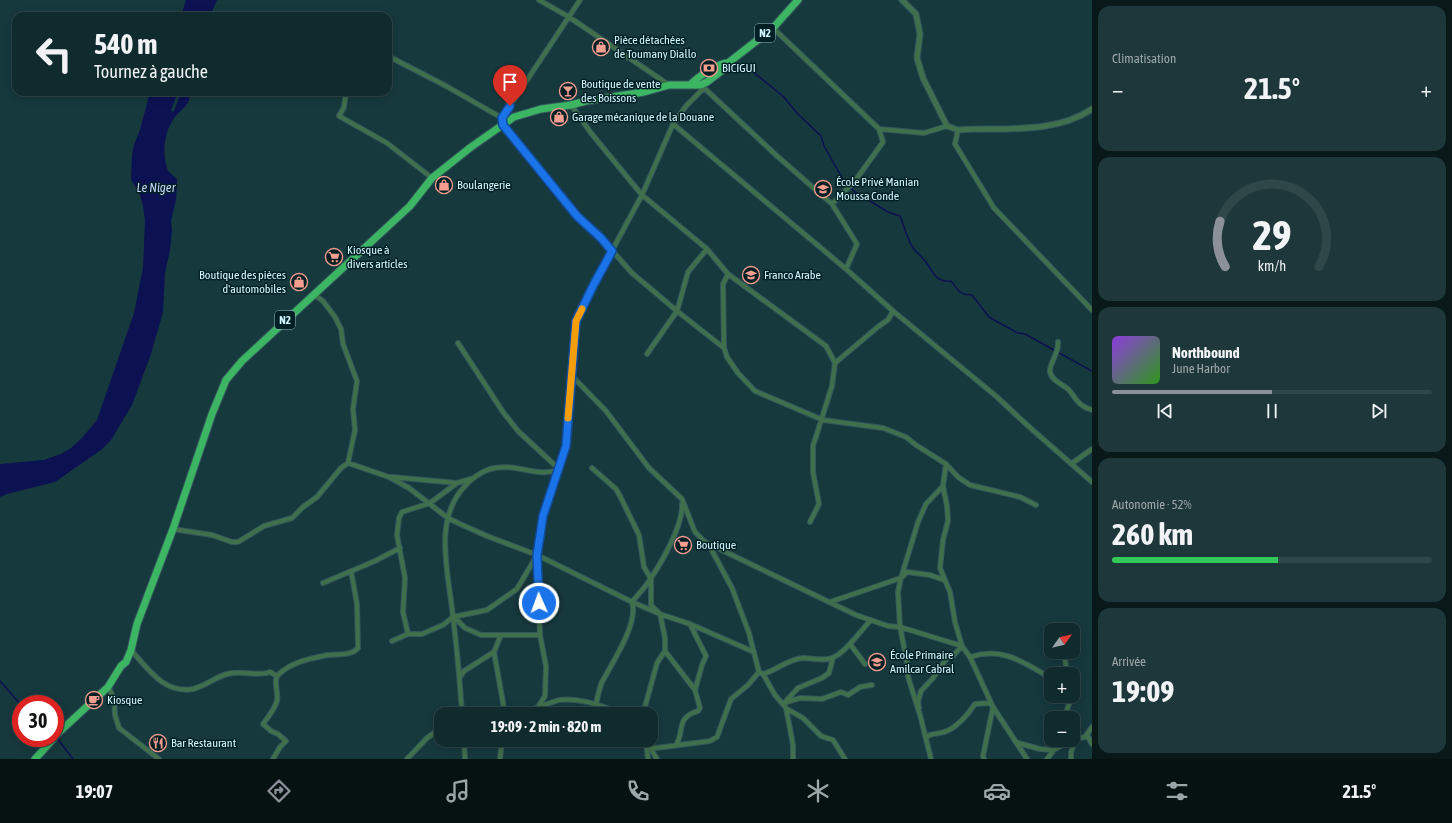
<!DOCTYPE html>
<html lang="fr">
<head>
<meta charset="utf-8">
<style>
  :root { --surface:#102b2e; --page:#1e373a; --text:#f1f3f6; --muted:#9ca7aa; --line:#30474a; --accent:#8c9099 }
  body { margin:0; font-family:"Asap Condensed",sans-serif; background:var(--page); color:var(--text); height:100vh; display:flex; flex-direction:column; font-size:15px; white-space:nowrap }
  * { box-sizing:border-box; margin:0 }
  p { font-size:13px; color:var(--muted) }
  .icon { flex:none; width:22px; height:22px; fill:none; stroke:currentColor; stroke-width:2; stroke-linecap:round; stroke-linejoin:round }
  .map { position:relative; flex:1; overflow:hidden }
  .sheet { display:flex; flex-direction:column; gap:6px; padding:6px; background:#091819; width:360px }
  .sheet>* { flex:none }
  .banner { position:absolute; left:12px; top:12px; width:380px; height:84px; border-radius:12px; box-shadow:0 2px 10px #0003,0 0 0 1px var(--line); background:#102b2e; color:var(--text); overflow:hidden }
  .needle { width:26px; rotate:56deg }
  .buttons { position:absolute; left:1044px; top:623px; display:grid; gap:8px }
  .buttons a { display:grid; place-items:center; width:36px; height:36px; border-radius:8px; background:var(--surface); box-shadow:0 2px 10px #0003,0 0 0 1px var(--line); font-size:20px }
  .speed { position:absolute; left:12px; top:695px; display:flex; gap:8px; font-size:20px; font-weight:700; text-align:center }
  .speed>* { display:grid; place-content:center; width:52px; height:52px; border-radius:50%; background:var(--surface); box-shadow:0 2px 10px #0003,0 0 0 1px var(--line); line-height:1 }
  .speed .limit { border:6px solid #d22; background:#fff; color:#111 }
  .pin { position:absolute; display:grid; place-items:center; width:34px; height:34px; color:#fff; margin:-41px -17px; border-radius:50% 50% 50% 0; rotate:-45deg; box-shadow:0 0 4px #0007 }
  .pin .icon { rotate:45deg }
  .me { position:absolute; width:44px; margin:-22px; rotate:358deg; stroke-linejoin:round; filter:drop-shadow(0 0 3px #0008) }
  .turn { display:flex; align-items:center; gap:14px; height:84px; padding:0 16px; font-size:18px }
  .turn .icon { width:52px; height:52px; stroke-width:2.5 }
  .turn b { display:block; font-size:28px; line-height:34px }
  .big { font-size:30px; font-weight:700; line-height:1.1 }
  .sheet .widget { flex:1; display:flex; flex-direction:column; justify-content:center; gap:6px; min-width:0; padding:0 14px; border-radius:12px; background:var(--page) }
  .sheet .dial { align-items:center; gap:0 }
  .dial svg { height:104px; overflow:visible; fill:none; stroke:var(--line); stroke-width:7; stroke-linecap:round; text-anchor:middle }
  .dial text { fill:var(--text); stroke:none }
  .song { display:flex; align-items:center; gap:12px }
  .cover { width:48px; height:48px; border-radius:6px; background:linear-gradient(135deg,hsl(270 70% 55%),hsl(110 70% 35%)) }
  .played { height:4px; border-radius:2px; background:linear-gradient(90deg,var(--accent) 50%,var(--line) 50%) }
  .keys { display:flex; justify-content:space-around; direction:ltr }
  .heat { display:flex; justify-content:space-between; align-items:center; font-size:22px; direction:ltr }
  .charge { height:6px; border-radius:3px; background:linear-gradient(90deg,#34c759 52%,var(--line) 0) }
  .trip { position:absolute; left:434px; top:707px; width:224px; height:40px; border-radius:12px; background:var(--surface); box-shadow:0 2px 10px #0003,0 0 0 1px var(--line); font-weight:700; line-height:40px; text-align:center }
  .dock { display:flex; height:64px; justify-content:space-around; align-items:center; background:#061112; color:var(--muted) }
  .dock .icon { width:28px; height:28px }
  .dock .current { color:var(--accent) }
  .dock b { font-size:18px; color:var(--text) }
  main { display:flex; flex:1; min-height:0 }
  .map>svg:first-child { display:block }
  .water { fill:#0c1152 }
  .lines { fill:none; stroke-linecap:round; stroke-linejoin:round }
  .stream { stroke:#0c1152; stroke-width:1.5 }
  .minor-casing { stroke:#34575d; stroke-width:6 }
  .tertiary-casing { stroke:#34575d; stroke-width:7 }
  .trunk-casing { stroke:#34575d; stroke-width:9 }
  .minor { stroke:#40704b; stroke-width:4 }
  .tertiary { stroke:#40704b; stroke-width:5 }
  .trunk { stroke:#3cb663; stroke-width:7 }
  .route-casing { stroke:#114b97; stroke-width:10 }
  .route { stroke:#1a73e8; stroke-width:7 }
  .slow { stroke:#f59e0b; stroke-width:7 }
  .labels { text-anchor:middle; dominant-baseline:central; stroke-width:3; stroke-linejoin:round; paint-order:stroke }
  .shield { fill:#002025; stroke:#92b6bd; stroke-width:1 }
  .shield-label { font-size:11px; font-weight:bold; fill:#d1f7fe }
  .poi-label { font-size:12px; fill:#d1f7fe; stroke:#002025; text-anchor:start }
  .water-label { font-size:13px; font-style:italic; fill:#c3d1f9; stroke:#002025 }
</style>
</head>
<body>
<main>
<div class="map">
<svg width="1092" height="759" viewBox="0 0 1092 759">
  <rect width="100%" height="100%" fill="#16393e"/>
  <!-- water -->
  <path class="water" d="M 186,0 L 217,0 L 210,16 L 181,16 Z
    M 150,92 L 178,92 L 171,110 L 172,112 L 174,111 L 181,92 L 190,92 C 190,106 183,107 175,117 C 164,131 162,152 167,168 C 169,174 174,175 177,180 L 176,200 L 171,221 L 172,230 L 170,250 L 165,273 L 163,312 L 151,354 L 132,405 L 111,440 L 101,450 L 55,482 L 7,494 L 0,497 L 0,464 L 44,460 L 61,454 L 71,448 L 82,438 L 97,420 L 134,313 L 143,268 L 145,220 L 143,206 L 140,195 L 131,179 L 132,155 L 134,145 L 140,130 Z"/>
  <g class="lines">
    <!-- stream -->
    <path class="stream" d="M 753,72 L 783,96 L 797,113 L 821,136 L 824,146 L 845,183 L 855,192 L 888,212 L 900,216 C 904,226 907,238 913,248 C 917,253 922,257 926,262 C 933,272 936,283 951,281 C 960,291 957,294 972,295 L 989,317 L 994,320 L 1018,333 L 1025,334 L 1092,371
      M 0,681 L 21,705
      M 57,738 L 73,759"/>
    <!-- minor casing -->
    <g class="minor-casing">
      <path id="minor" d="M 539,0 L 569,17 L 669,85
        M 773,28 L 879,129 L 883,142 L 855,181 L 832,204
        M 388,56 L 446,86 L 502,118 L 503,125 L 577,217 L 601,238 L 632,273 L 677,311 L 724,348 L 727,357 L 738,373 L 755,391 L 823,420 L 883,428 L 906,437 L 916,445 L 946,464 L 958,477 L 970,485 L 1020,497 L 1036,505
        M 702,86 L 777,156 L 832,204 L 857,244 L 846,269
        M 346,92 L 344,107 L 339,116 L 387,143 L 432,178
        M 571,105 L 591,133 L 642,195 L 707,249 L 728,274 L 826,346 L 835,363
        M 502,118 L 580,0
        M 673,124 L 846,269 L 893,311 L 997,397 L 1027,425 L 1092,482
        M 879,129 L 924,133 L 947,126
        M 958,130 L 955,144 L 994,208 L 1092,310
        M 313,294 L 323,301 L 335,317 L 341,329 L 343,344 L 357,381 L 353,409 L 355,430 L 348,463
        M 1058,342 C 1059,354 1049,363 1050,372 C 1052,381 1062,384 1068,389 C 1074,395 1076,402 1083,406 C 1086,408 1089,409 1092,410
        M 458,343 L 503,412 L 518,431 L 559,469
        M 724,348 L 723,284 L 728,274
        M 647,354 L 677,311 L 688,272 L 707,249
        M 573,377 L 606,411 L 649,468 L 682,499 L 695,532 L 705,542 L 856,615 L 888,626 L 900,627 L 962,646 L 970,657 L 993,707 L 1027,759
        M 1071,464 L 1092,449
        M 592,468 L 616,489 L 621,498 L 639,535 L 644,567 L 651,579 L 651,605 L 660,614 L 665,638 L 665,651 L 657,663 L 643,714
        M 392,477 L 457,483
        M 810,522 L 819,504 L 813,472 L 813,446 L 832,386 L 835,363 L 879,326 L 888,320 L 893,311
        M 173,529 L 212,535 L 232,542 L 238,542 L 264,526 L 292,518 L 303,507 L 317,497 L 341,468 L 348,463 L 389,477 L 409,488 L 448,518 L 460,524 L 487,536 L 537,555 L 632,602 L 660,614 L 690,624 L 754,652
        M 709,545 L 732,588 L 749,633 L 759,672 L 763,674 L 775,695 L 787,709 L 803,718 L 821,736 L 833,740 L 845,759
        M 323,583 L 375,561 L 400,548
        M 830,602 L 901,578 L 907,572 L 930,575 L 944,580
        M 454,617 L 465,628 L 481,635 L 540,635
        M 690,624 L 706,656 L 702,665 L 695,690
        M 408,634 L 403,612 L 405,578 L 397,535 L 399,518 L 402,512 L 430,503 L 457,483 L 471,479
        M 501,635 L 494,652 L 505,714
        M 392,641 L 408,634 L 422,634 L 443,625 L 453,617 L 487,610 L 517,589 L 537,555
        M 850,644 L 865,664
        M 131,650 C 148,669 164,694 193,689 C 205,686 216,677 227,674 C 242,670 258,677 270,672 L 277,676
        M 665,651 L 695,690 L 700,708 L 698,711 C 675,718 685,731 676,745
        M 1064,652 L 1067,674
        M 970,657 C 1003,646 1024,663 1051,678
        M 833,658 L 829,673 L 822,678 L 798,688 L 784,703 L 800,698 L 822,699 L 841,692 L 848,695 L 860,687 L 872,685
        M 763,674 C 777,670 788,659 803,658 C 813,658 825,662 834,657 C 846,652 861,630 871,620
        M 460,677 L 464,671 L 494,652
        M 108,687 L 114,698 L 115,715 L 119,728 L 159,759
        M 596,704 C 598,696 599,689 602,682 C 612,663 639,623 632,602 C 638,594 646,587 651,578 C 663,560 683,525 682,504
        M 541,706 C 547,704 553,702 559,700 C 581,697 604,707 624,714
        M 786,708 L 793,745 L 793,759
        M 919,708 L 918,702 L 921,691 L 933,678 L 949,655 L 953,656 L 962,646 L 955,622 L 950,592 L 940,568 L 943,540 L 948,521 L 947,506 L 943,486 L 946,464
        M 462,714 C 460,682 457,649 453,617 C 449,575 432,520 465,486 C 471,479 481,472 490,469 C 514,462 537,478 558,470
        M 521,714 L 538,707 L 545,696 L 546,666 L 540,635 L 537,555 L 543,516 L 566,446 L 576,321 L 594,284 L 642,195 L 673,124 L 686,106 L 704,88
        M 1064,718 L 1072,696
        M 1087,735 L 1092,744
        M 926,737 C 932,733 938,734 944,732 C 956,729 969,713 975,704 L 990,703 L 993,707 L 983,756 L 984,759
        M 1073,739 L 1085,737 L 1092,727
        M 464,740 L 465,759
        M 646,741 L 657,759
        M 646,742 L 648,759
        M 1018,743 L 1040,749 L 1054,750 L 1054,740
        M 651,747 L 656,748 L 710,741 L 717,737 L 731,699 L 748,685 L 759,672
        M 273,759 L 280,747 L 286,741 L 278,734 L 271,731 L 263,724 C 269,716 274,710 277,701 C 279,692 272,680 279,674 C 291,663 307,659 323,656 C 335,653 350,657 358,648 L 357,604 L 351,571
        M 407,759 L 427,738 L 441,728
        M 500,759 L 502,740
        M 931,759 L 920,715 L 908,677 L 907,662 L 900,627 L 898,592 L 901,578 L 918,522 L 926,504 L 943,486
        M 1047,759 L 1054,750 L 1071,740
        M 1071,759 L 1071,752 L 1073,747"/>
    </g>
    <!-- tertiary casing -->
    <g class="tertiary-casing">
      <path id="tertiary" d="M 902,0 L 916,14 L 920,34 L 917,58 L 923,78 L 947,126 L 958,130 C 1003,127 1053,135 1092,109"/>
    </g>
    <!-- trunk casing -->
    <g class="trunk-casing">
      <path id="trunk" d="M 691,84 C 698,77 718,63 728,63
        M 55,736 L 108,687 L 121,666 L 126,662 L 131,650 L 137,624 L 173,529 L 212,414 L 226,380 L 242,361 L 410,206 L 432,178 L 471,147 L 514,117 L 541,109 L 571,105 L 586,101 L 644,92 L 669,85 L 700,85 L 707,82 L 724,69 L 728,63 L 773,28 L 798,0
        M 35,759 L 54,738"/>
    </g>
    <!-- minor -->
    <use href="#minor" class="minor"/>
    <!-- tertiary -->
    <use href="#tertiary" class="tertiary"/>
    <!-- trunk -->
    <use href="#trunk" class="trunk"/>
  </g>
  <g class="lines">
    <!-- route casing -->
    <g class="route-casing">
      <path id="route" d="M 510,106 L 502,118 L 503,125 L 577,216 L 601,238 L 612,251 L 594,284 L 576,321 L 566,446 L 543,516 L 537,555 L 539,603"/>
    </g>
    <!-- route -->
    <use href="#route" class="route"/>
    <!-- slow -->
    <path class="slow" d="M 568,418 L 576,321 L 582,309"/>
  </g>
  <!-- icons -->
  <defs>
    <g id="shop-ring" transform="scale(0.9)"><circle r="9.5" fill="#002025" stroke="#f59d8e" stroke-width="1.5"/><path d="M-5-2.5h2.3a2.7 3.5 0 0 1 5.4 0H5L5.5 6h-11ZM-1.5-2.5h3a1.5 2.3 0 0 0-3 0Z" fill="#f59d8e"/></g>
    <g id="bank-ring" transform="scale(0.9)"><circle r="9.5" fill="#002025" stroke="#f59d8e" stroke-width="1.5"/><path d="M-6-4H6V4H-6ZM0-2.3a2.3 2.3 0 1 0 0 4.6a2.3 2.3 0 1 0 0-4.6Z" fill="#f59d8e"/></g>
    <g id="bar-ring" transform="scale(0.9)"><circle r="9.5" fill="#002025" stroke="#f59d8e" stroke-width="1.5"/><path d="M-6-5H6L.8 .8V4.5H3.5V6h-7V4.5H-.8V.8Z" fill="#f59d8e"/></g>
    <g id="school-ring" transform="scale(0.9)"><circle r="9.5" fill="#002025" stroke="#f59d8e" stroke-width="1.5"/><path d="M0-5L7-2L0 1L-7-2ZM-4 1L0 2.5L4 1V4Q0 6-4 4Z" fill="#f59d8e"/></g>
    <g id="supermarket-ring" transform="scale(0.9)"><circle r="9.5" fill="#002025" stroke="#f59d8e" stroke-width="1.5"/><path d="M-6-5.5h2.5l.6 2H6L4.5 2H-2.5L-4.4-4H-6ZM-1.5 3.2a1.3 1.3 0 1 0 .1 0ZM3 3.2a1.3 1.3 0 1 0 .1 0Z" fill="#f59d8e"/></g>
    <g id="cafe-ring" transform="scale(0.9)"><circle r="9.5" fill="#002025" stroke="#f59d8e" stroke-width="1.5"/><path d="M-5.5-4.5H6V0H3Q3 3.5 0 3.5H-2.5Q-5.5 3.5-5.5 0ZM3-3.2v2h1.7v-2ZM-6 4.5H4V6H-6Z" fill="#f59d8e"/></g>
    <g id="restaurant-ring" transform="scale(0.9)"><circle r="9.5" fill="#002025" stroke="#f59d8e" stroke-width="1.5"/><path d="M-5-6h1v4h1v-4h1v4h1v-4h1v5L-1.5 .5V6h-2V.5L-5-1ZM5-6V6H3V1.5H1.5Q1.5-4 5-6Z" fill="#f59d8e"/></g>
  </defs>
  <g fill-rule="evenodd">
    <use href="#shop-ring" x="601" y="47"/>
    <use href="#bank-ring" x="709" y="68"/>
    <use href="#bar-ring" x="568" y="91"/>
    <use href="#shop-ring" x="559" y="117"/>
    <use href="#shop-ring" x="444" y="185"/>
    <use href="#school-ring" x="823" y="189"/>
    <use href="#supermarket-ring" x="334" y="257"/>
    <use href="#school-ring" x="751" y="275"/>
    <use href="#shop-ring" x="299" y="282"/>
    <use href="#supermarket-ring" x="683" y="545"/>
    <use href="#school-ring" x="877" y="662"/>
    <use href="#cafe-ring" x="94" y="700"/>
    <use href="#restaurant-ring" x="158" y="743"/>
  </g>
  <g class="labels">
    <!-- shield labels -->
    <g class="shield">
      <rect x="755" y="24" width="20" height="18" rx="3"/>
      <rect x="275" y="311" width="20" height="18" rx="3"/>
    </g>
    <g class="shield-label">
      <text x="765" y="33">N2</text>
      <text x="285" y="320">N2</text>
    </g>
    <!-- poi labels -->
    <g class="poi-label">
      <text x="614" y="40">Pièce détachées<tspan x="614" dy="14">de Toumany Diallo</tspan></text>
      <text x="722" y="68">BICIGUI</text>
      <text x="581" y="84">Boutique de vente<tspan x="581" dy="14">des Boissons</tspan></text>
      <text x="572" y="117">Garage mécanique de la Douane</text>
      <text x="836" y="182">École Privé Manian<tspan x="836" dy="14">Moussa Conde</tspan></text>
      <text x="457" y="185">Boulangerie</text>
      <text x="347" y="250">Kiosque à<tspan x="347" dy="14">divers articles</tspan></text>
      <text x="286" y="275" text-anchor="end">Boutique des pièces<tspan x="286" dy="14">d'automobiles</tspan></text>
      <text x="764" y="275">Franco Arabe</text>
      <text x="696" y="545">Boutique</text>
      <text x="890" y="655">École Primaire<tspan x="890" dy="14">Amilcar Cabral</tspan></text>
      <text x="107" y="700">Kiosque</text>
      <text x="171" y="743">Bar Restaurant</text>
    </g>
    <!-- water labels -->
    <g class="water-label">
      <text x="156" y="187">Le Niger</text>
    </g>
  </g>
</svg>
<div class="buttons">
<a><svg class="needle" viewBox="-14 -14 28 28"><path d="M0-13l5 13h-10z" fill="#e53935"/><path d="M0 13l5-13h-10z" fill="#9ca7aa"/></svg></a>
<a>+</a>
<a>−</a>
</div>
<div class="speed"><div class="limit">30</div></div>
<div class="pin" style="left:510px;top:106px;background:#d93025"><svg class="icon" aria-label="arrive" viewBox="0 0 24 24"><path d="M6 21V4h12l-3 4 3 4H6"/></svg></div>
<svg class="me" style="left:539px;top:603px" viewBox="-20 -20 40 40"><circle r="17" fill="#1a73e8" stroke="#fff" stroke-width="3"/><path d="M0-11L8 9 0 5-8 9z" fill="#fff"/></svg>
<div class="trip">19:09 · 2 min · 820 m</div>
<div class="banner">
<div class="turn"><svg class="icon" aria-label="left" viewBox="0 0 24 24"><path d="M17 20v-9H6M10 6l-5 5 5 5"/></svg><div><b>540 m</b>Tournez à gauche</div></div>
</div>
</div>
<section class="sheet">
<div class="widget"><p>Climatisation</p>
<div class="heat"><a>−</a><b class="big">21.5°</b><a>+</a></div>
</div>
<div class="widget dial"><svg viewBox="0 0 100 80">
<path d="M14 69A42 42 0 1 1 86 69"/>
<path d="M14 69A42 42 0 0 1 10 34" stroke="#8c9099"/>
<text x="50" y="56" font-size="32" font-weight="700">29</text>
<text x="50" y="72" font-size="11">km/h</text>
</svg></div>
<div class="widget">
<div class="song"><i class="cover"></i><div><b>Northbound</b><p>June Harbor</p></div></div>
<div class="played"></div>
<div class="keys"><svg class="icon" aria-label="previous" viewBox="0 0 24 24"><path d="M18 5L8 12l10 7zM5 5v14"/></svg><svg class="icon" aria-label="pause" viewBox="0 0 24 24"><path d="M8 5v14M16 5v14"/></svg><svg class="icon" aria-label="next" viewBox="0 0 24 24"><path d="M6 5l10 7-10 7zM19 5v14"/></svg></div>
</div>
<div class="widget"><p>Autonomie · 52%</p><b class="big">260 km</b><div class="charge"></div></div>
<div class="widget"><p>Arrivée</p><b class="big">19:09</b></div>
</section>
</main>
<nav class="dock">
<b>19:07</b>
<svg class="icon current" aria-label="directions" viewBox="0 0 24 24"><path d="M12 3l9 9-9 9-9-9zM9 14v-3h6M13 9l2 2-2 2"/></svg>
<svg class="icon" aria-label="music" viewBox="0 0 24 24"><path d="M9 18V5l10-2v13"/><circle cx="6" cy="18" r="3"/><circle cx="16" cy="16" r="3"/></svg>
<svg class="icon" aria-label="phone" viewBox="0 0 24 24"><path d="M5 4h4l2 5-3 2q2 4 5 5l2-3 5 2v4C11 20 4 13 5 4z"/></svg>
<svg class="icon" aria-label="climate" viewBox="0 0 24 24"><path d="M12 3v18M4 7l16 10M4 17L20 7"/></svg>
<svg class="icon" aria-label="car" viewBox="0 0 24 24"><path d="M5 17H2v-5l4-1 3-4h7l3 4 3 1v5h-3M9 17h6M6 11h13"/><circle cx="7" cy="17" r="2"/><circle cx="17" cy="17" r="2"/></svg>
<svg class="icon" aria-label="filters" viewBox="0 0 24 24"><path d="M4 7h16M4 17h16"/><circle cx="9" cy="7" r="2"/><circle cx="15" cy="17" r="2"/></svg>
<b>21.5°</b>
</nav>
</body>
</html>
